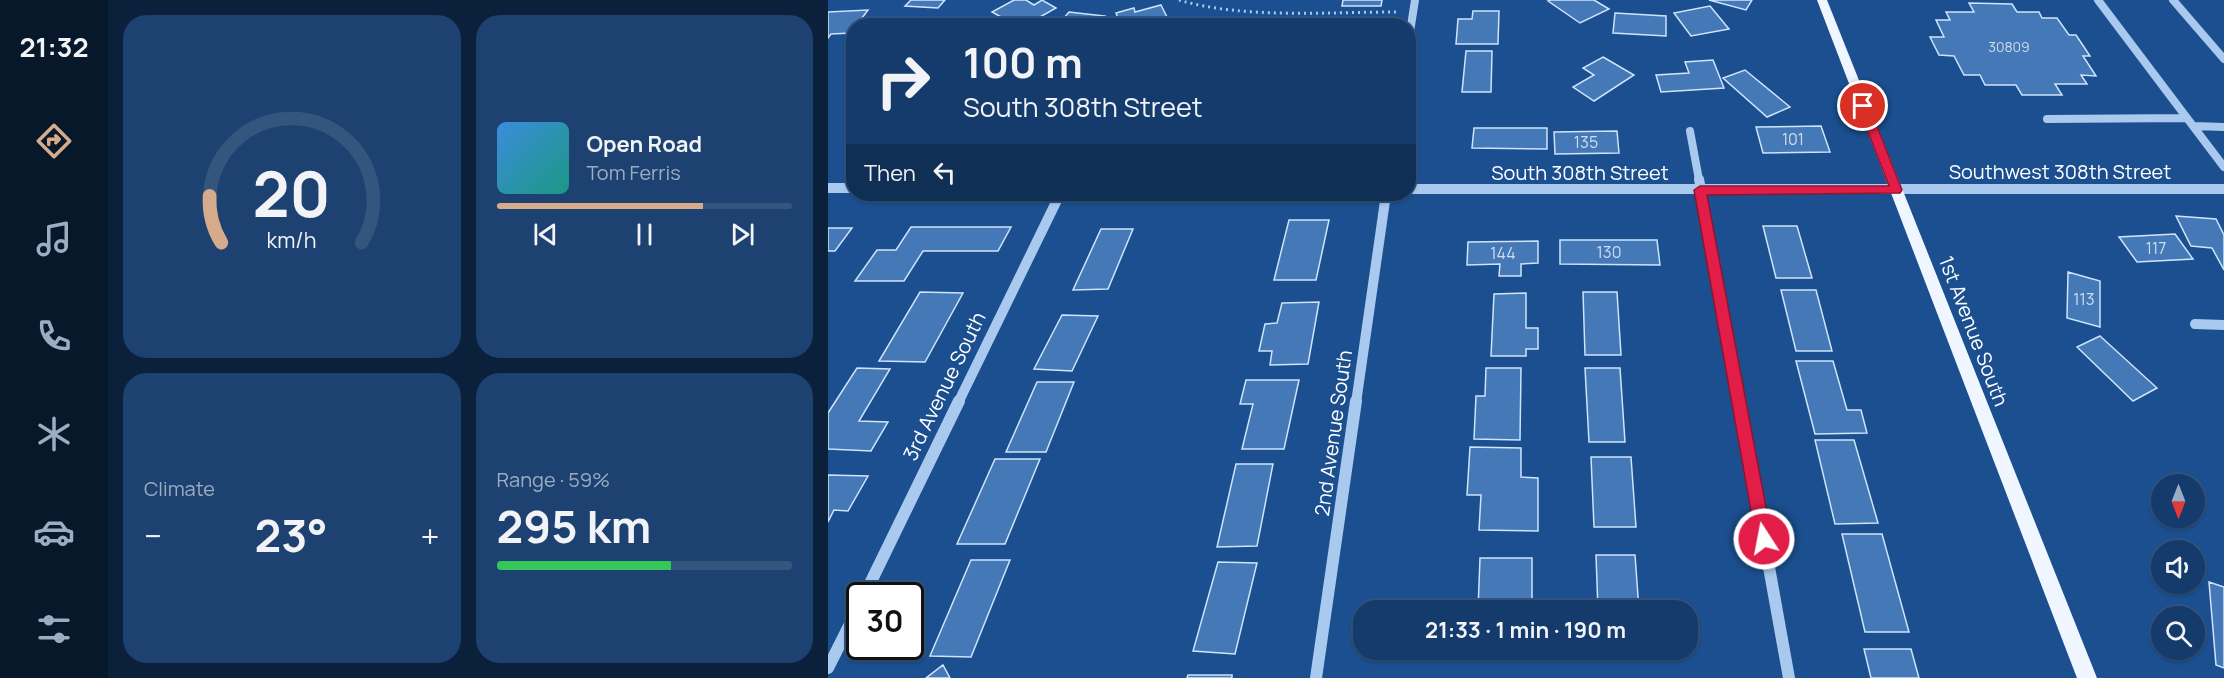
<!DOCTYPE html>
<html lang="en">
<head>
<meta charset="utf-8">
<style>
  :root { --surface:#143b6b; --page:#1d4271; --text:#f1f3f6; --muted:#9dadc1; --line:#33557e; --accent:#d6ab8b }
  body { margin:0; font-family:Manrope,sans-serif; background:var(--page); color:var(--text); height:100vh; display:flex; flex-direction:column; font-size:22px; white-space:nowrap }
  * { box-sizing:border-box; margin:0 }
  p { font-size:20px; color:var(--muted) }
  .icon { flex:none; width:33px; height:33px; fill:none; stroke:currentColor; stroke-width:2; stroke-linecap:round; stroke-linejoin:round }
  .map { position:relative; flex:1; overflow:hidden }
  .details { display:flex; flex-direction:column; gap:15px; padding:15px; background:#0b203b; width:720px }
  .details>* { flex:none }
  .banner { position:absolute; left:18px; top:18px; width:570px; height:183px; border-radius:24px; box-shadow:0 2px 4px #0004,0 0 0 2px var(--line); background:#143b6b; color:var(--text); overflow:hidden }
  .needle { width:39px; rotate:180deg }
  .controls { position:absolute; left:1323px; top:474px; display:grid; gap:12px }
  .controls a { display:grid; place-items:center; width:54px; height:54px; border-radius:50%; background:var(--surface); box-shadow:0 2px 4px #0004,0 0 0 2px var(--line); font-size:30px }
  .speed { position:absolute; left:18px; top:582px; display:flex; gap:12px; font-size:30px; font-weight:700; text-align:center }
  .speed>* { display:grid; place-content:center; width:78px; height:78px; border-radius:50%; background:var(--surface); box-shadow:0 2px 4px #0004,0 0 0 2px var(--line); line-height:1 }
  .speed .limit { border:3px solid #111; border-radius:9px; background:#fff; color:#111 }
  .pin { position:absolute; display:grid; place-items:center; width:51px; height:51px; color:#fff; margin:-26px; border:3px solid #fff; border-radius:50%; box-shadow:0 2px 6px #0007 }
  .me { position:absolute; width:66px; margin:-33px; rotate:349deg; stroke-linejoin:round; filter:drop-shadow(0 0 4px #0008) }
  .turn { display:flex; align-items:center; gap:21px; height:126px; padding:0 18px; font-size:27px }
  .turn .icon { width:78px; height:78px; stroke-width:2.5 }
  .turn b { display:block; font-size:42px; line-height:51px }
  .then { display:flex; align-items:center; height:57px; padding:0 18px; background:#0003; gap:12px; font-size:22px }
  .big { font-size:45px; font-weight:700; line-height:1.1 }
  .details .card { flex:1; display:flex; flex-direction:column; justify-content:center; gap:9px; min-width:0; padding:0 21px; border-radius:24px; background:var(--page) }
  .details .dial { align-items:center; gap:0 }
  .dial svg { height:156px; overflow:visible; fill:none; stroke:var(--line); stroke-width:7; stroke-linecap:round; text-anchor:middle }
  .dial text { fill:var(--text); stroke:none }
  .song { display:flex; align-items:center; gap:18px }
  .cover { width:72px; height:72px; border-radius:9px; background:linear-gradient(135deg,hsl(210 70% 55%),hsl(170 70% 35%)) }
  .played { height:6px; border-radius:3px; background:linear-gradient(90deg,var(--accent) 70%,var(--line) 70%) }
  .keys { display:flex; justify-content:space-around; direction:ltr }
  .heat { display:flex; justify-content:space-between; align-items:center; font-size:33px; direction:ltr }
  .charge { height:9px; border-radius:4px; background:linear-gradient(90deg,#34c759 59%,var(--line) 0) }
  .details .tiles { flex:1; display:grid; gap:15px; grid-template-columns:repeat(2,1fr) }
  .trip { position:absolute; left:525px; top:600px; width:345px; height:60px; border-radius:24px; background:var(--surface); box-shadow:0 2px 4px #0004,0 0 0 2px var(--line); font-weight:700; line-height:60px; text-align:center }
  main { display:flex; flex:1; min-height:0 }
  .tab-bar { display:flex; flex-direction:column; width:108px; justify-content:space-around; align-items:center; background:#08182b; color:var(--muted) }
  .tab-bar .icon { width:42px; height:42px }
  .tab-bar .active { color:var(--accent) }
  .tab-bar b { font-size:27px; color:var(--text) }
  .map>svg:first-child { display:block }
  .building { fill:#4478b7; stroke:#cfe3fa; stroke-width:1.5 }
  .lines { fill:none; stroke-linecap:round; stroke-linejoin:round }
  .path { stroke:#a9c9ee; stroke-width:3; stroke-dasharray:2 4; stroke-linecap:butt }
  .minor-far2 { stroke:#a9c9ee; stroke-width:8 }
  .minor-far1 { stroke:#a9c9ee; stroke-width:10 }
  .minor { stroke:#a9c9ee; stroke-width:12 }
  .major { fill:#f0f6ff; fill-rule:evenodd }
  .route { fill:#e11d48; stroke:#92132f; stroke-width:1.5 }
  .labels { text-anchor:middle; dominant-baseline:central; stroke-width:4.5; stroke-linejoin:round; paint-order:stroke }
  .far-number-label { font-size:14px; fill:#d0dded }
  .number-label { font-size:16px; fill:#d0dded }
  .street-label { font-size:20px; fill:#fff; stroke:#1b4f8f }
</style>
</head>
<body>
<main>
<nav class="tab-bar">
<b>21:32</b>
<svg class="icon active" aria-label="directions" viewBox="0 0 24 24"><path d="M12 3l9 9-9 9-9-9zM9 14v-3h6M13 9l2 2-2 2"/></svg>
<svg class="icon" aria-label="music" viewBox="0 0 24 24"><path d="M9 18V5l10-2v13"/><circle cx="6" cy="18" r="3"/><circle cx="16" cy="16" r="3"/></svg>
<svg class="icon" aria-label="phone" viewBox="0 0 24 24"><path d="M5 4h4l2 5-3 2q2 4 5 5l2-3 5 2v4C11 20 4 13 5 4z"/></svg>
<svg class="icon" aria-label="climate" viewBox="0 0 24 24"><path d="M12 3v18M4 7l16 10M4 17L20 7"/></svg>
<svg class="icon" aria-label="car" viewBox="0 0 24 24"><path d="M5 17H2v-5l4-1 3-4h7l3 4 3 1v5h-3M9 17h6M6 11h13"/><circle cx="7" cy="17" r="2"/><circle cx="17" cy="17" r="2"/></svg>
<svg class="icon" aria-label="filters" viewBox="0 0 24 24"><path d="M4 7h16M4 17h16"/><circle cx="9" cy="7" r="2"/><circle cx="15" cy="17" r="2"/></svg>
</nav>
<section class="details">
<div class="tiles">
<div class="card dial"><svg viewBox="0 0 100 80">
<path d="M14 69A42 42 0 1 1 86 69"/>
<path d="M14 69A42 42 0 0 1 8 45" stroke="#d6ab8b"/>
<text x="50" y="56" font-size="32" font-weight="700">20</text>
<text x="50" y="72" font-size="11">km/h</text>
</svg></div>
<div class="card">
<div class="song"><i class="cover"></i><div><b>Open Road</b><p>Tom Ferris</p></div></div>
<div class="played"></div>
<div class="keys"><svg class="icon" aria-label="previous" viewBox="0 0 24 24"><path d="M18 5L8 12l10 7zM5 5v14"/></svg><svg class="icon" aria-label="pause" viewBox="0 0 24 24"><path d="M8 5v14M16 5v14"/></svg><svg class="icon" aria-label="next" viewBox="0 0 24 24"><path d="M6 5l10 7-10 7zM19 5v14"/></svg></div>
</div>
<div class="card"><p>Climate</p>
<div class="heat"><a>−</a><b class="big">23°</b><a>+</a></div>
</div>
<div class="card"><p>Range · 59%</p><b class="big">295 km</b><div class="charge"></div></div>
</div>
</section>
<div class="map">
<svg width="1396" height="678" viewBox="0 0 1396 678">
  <rect width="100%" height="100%" fill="#1b4f8f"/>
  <!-- building -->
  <path class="building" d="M 83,0 L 117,0 L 110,8 L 77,6 Z
    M 186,0 L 198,0 L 206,5 L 214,0 L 228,8 L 196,26 L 189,26 L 164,12 Z
    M 515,0 L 554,0 L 553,6 L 514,6 Z
    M 723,0 L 766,0 L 781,9 L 752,23 L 720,1 Z
    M 881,0 L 924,0 L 918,10 Z
    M 1141,3 L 1184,4 L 1189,12 L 1211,12 L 1214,18 L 1229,18 L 1241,35 L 1248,35 L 1262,56 L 1255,56 L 1268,76 L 1253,75 L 1259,84 L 1227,84 L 1234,95 L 1194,95 L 1188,85 L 1157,85 L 1152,75 L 1136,75 L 1126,56 L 1111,55 L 1102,37 L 1116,37 L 1108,20 L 1122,20 L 1118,12 L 1146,12 Z
    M 333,5 L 342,23 L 293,26 L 288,13 L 306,8 L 307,12 Z
    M 882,6 L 901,29 L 863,36 L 846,13 Z
    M 40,10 L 28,26 L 26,26 L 23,33 L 3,34 L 0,38 L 0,12 Z
    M 645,11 L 671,11 L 670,44 L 628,44 L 630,19 L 644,19 Z
    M 241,12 L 277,16 L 268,26 L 229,26 Z
    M 787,13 L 838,16 L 838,36 L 785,33 Z
    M 87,18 L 123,22 L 119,26 L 79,26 Z
    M 550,22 L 549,26 L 507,26 L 507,23 Z
    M 638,51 L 664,51 L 663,92 L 634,92 Z
    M 775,57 L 806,75 L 766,101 L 745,87 L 766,75 L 755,68 Z
    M 885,60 L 896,88 L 833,92 L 828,75 L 861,73 L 857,62 Z
    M 917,70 L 962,107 L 939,117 L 895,78 Z
    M 993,126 L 1002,152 L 935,153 L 928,127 Z
    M 646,128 L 719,128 L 719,149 L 644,148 Z
    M 789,131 L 791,153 L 727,154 L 726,132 Z
    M 1348,216 L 1388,219 L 1396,235 L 1396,270 L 1384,248 L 1363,246 Z
    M 461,220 L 501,220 L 488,280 L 446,280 Z
    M 935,226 L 969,226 L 984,278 L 948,278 Z
    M 83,227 L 183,227 L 170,251 L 95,251 L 76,281 L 27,281 L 49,250 L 68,250 Z
    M 0,228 L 24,228 L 7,251 L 0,251 Z
    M 273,229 L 305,229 L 280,289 L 245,290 Z
    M 1347,234 L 1365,259 L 1309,262 L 1291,237 Z
    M 732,240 L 829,240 L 832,265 L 732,264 Z
    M 710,241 L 710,263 L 693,264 L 693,276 L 671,276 L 672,264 L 639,265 L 640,242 Z
    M 1240,272 L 1272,281 L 1272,327 L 1239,318 Z
    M 953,290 L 988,290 L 1004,351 L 968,351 Z
    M 92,292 L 135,293 L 97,362 L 51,361 Z
    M 755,292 L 789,292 L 793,355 L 757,355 Z
    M 698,293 L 698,328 L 710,328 L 710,349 L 698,349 L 698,356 L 663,356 L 666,294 Z
    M 491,302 L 480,364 L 442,365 L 444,351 L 431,351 L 437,324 L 449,323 L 454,303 Z
    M 234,315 L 270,316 L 244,371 L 206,369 Z
    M 1272,336 L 1329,388 L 1305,401 L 1249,347 Z
    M 968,361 L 1005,361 L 1019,410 L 1033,410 L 1039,433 L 987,434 Z
    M 29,368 L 62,369 L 31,421 L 60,422 L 43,451 L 0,449 L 0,413 Z
    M 658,368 L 693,368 L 692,440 L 646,439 L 648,396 L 657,396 Z
    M 757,368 L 792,368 L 797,442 L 761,442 Z
    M 418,380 L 471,380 L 456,449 L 414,449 L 425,404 L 412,404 Z
    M 209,382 L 246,382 L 218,452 L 178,452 Z
    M 987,440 L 1026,440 L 1050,523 L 1007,524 Z
    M 642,447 L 693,448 L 693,477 L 710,478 L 710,531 L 651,530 L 653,495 L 639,495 Z
    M 763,457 L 803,457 L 808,527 L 766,527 Z
    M 167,459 L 212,459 L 177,544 L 129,544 Z
    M 408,464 L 445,464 L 429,546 L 389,547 Z
    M 0,475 L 40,476 L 20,511 L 6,510 L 0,522 Z
    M 1014,534 L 1054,534 L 1081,632 L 1037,632 Z
    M 768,555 L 807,555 L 811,610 L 770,610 Z
    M 652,558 L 704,558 L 704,610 L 650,610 Z
    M 143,560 L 182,560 L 143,657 L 102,656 Z
    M 390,562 L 429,563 L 407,654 L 365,651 Z
    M 1381,582 L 1396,587 L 1396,668 L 1388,665 Z
    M 1036,649 L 1083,649 L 1091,678 L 1043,678 Z
    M 648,650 L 704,650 L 704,652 L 648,652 Z
    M 772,650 L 814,650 L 815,657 L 772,657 Z
    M 115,665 L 122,678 L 98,678 Z
    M 360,675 L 404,675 L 404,678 L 359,678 Z"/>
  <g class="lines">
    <!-- path -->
    <path class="path" d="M 351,0 C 414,19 501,12 568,12"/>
    <!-- minor-far2 -->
    <path class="minor-far2" d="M 1270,0 L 1365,126 L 1396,127
      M 1345,0 L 1396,59
      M 580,45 L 587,0
      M 1219,119 L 1359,118
      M 1365,126 L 1396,167
      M 862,131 L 871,180"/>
    <!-- minor-far1 -->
    <path class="minor-far1" d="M 871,179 L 911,403
      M 0,188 L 26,188
      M 580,189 L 1396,189
      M 1367,324 L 1396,325
      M 130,403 L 232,194
      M 528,403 L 558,194"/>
    <!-- minor -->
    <path class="minor" d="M 911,401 L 961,678
      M 36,596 L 131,401
      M 0,668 L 32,604
      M 488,678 L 528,401"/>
    <!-- major -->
    <path class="major" d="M 989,0 L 999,0 L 1269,678 L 1249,678 Z"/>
  </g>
  <!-- route -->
  <path class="route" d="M 1035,102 L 1041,106 L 1074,190 L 1072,193 L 879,195 L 944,539 L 941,544 L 936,546 L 930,544 L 928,539 L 866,190 L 872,186 L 1061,186 L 1030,106 Z"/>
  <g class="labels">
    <!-- far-number labels -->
    <g class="far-number-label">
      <text x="1181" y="46">30809</text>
    </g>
    <!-- number labels -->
    <g class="number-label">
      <text x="965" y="139">101</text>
      <text x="758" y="142">135</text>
      <text x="1328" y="248">117</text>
      <text x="781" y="252">130</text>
      <text x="675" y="253">144</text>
      <text x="1256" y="299">113</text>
    </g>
    <!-- street labels -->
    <g class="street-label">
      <text x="1232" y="171">Southwest 308th Street</text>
      <text x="752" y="172">South 308th Street</text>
      <text transform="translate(1146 331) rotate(69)">1st Avenue South</text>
      <text transform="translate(116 386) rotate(-64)">3rd Avenue South</text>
      <text transform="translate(505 433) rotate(-82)">2nd Avenue South</text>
    </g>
  </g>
</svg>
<div class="controls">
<a><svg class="needle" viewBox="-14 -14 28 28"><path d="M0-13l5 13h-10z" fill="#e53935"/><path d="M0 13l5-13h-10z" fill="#9dadc1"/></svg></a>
<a><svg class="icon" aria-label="sound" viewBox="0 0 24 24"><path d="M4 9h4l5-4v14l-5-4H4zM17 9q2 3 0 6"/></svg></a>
<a><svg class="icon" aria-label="search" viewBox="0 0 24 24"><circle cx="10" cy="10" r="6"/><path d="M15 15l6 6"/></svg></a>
</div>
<div class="speed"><div class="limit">30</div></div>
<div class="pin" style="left:1035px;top:106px;background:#d93025"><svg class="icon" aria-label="arrive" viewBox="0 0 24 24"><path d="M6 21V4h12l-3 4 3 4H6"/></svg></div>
<svg class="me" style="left:936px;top:539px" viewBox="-20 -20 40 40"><circle r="17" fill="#e11d48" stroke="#fff" stroke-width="3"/><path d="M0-11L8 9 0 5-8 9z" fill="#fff"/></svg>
<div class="trip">21:33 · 1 min · 190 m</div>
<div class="banner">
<div class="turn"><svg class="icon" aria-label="right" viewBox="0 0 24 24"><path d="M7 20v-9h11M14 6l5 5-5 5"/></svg><div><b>100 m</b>South 308th Street</div></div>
<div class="then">Then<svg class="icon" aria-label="left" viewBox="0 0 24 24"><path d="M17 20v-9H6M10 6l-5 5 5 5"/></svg></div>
</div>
</div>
</main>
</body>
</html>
